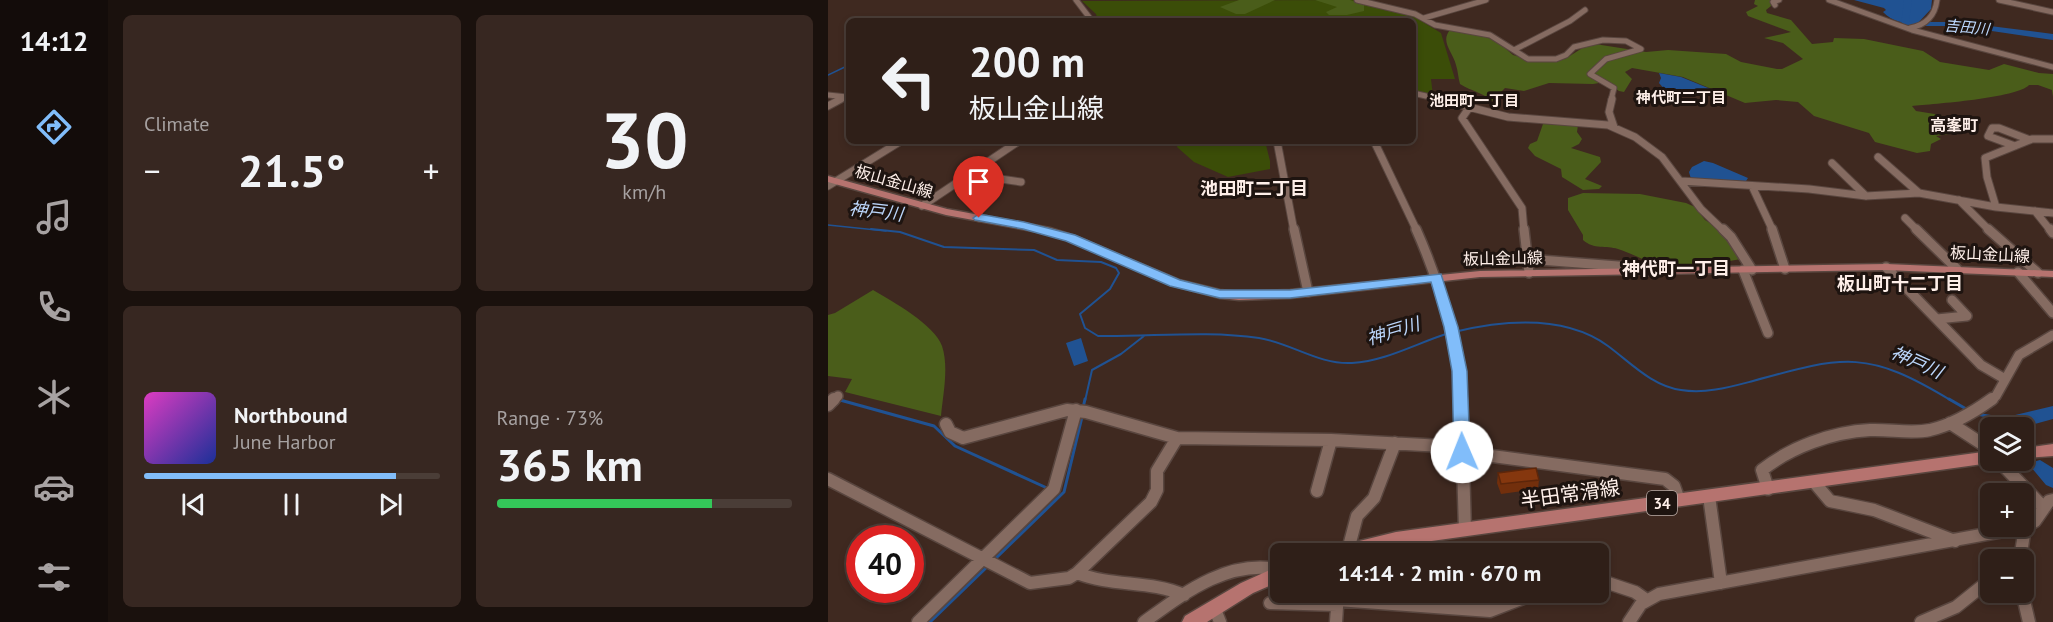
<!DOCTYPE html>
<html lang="en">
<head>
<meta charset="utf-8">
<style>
  :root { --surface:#2f1f18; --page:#372721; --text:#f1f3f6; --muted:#a7a2a2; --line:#4a3d37; --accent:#81bdfa }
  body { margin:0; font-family:"PT Sans","Noto Sans JP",sans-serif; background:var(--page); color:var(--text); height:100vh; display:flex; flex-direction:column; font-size:22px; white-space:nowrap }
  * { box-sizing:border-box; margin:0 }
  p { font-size:20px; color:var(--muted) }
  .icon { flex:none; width:33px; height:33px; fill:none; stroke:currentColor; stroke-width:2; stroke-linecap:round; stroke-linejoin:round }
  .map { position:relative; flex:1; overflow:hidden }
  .sheet { display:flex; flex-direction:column; gap:15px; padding:15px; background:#1a110d; width:720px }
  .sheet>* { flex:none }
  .hud { position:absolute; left:18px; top:18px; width:570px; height:126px; border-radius:9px; box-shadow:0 3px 9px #0003,0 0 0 2px var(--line); background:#2f1f18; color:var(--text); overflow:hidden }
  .tools { position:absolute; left:1152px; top:417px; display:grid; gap:12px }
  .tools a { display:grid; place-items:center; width:54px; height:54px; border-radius:9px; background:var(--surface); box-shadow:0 3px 9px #0003,0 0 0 2px var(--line); font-size:30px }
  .speed { position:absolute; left:18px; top:525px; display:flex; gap:12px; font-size:30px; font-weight:700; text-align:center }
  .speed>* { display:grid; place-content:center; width:78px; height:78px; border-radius:50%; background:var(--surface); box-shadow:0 3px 9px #0003,0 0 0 2px var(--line); line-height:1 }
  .speed .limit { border:9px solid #d22; background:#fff; color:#111 }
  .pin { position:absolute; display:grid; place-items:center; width:51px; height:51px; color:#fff; margin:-62px -26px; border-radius:50% 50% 50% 0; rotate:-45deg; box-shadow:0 0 6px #0007 }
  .pin .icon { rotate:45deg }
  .me { position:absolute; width:66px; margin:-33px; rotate:359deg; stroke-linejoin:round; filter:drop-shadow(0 0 4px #0008) }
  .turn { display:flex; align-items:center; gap:21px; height:126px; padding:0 24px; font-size:27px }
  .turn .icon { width:78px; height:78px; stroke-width:2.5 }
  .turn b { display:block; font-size:42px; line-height:51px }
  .big { font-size:45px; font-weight:600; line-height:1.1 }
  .sheet .tile { flex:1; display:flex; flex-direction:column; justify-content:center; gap:9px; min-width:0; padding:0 21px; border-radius:9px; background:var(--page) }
  .sheet .dial { align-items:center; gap:0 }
  .dial b { font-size:78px; line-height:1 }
  .song { display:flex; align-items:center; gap:18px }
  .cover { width:72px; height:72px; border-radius:9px; background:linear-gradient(135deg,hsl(310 70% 55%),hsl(230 70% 35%)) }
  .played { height:6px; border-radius:3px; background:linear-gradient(90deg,var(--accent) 85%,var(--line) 85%) }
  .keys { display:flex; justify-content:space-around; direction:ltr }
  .heat { display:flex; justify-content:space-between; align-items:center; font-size:33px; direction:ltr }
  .charge { height:9px; border-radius:4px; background:linear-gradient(90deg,#34c759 73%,var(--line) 0) }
  .sheet .tiles { flex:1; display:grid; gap:15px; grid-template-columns:repeat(2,1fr) }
  .trip { position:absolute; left:442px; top:543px; width:339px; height:60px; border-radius:9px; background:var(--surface); box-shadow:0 3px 9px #0003,0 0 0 2px var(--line); font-weight:600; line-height:60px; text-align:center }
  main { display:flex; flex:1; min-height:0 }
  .tab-bar { display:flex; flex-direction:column; width:108px; justify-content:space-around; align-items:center; background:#130c0a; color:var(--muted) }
  .tab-bar .icon { width:42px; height:42px }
  .tab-bar .current { color:var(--accent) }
  .tab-bar b { font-size:27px; color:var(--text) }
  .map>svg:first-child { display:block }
  .green { fill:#3b4d08 }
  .forest { fill:#4a5d1a }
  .water { fill:#205292 }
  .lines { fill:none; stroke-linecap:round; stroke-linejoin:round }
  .stream-far2 { stroke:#205292; stroke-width:1.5 }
  .stream-far1 { stroke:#205292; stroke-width:2 }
  .stream { stroke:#205292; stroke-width:3 }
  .river { fill:#205292; fill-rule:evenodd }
  .minor-far3-casing { stroke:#59463f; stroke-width:7 }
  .minor-far2-casing { stroke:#59463f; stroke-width:9 }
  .minor-far1-casing { stroke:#59463f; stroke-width:12 }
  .minor-casing { stroke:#59463f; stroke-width:15 }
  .major-casing { stroke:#59463f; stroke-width:3 }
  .minor-far3 { stroke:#856b61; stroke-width:5 }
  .minor-far2 { stroke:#856b61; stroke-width:7 }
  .minor-far1 { stroke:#856b61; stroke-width:9 }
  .minor { stroke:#856b61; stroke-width:12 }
  .major { fill:#b6736f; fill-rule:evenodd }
  .wall { fill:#722f0c }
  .building { fill:#85370e; stroke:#5d260a; stroke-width:1.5 }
  .route { fill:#81bdfa; stroke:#547ba2; stroke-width:1.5 }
  .labels { text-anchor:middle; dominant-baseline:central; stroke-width:6; stroke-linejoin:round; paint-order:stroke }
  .far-water-label { font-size:15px; font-style:italic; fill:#bcd7fc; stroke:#1e1410 }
  .far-neighbourhood-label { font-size:15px; font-weight:bold; fill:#feefe9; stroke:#1e1410 }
  .shield { fill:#1e1410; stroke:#bbada8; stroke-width:1.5 }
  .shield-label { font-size:15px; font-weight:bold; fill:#feefe9 }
  .far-quarter-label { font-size:16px; font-weight:bold; fill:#feefe9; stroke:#1e1410 }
  .street-label { font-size:16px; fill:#feefe9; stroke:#1e1410 }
  .neighbourhood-label { font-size:18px; font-weight:bold; fill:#feefe9; stroke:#1e1410 }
  .water-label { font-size:18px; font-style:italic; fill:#bcd7fc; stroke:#1e1410 }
  .near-street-label { font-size:20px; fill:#feefe9; stroke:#1e1410 }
</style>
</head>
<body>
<main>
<nav class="tab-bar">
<b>14:12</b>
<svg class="icon current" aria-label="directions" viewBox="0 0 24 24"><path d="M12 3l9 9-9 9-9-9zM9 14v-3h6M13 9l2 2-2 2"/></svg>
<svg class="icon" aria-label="music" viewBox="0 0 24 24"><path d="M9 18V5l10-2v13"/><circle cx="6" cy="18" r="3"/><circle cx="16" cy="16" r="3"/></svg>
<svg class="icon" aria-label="phone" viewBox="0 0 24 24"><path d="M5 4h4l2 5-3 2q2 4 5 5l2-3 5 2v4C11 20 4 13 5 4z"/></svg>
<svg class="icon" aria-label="climate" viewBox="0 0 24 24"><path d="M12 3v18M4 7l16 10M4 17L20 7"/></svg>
<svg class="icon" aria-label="car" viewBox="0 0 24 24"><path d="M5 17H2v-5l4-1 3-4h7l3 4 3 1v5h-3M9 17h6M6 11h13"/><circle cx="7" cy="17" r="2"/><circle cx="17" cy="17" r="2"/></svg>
<svg class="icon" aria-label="filters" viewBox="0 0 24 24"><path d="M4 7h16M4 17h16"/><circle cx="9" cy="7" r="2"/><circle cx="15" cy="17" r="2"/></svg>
</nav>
<section class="sheet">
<div class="tiles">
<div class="tile"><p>Climate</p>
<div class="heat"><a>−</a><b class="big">21.5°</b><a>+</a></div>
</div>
<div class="tile dial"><b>30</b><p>km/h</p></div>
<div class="tile">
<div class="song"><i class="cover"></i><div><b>Northbound</b><p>June Harbor</p></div></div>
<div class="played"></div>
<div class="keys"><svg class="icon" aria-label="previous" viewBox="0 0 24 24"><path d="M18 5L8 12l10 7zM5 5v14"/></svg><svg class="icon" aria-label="pause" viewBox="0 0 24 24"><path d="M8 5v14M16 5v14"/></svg><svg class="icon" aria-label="next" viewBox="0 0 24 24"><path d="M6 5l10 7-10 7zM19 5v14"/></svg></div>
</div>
<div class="tile"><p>Range · 73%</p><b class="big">365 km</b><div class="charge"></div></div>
</div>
</section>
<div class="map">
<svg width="1225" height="622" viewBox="0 0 1225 622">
  <rect width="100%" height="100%" fill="#3f2920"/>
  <!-- green -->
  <path class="green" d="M 525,0 L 556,10 L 580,13 L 613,33 L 627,79 L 603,79 L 605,96 L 585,92 L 585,21 L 270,21 L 268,14 L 254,1 Z
    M 372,141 L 437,141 L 442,161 L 442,169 L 400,177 L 366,162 L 349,147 L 350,143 Z"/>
  <!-- forest -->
  <path class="forest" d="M 411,0 L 447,0 L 417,14 L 408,14 L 392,7 Z
    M 487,0 L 522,0 L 536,5 L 536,11 L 519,15 L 501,15 L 498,12 L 509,7 Z
    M 927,0 L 942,0 L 943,6 L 938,10 L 939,13 L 963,20 L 984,44 L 1005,42 L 1006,38 L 1036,39 L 1095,51 L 1112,62 L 1161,70 L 1176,64 L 1211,73 L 1225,74 L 1225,97 L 1224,90 L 1210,85 L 1201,85 C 1190,98 1105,104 1084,106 L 1088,111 L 1113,115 L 1134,132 L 1108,136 L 1113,139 L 1103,144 L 1102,151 L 1089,153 L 1047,142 L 1041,133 L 986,116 L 970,102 L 948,100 L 917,103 L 855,77 L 804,68 L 797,72 L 804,79 L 796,92 L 791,91 L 777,82 L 765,84 L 721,83 L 696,91 L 677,88 L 664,101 C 658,94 643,91 632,84 C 630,77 630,71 628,65 C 625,52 611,41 623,29 L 644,32 L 669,41 L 685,55 L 706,61 L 737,59 L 756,47 L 767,44 L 818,52 L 840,50 L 898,54 L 913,62 L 949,69 L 954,69 L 975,59 L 955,43 L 936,38 L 963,32 L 920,16 L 918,12 L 930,6 L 926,4 Z
    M 715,124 L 750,125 L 749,132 L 754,139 L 751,144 L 743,148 L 772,157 L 773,162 L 757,179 L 774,186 L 771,189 L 755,190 L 734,177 L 733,169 L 707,156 L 700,148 L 702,144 L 709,141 Z
    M 755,193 L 812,194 L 858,203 L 867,207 L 877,220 L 887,226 L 913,259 C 886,264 856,270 829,264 C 816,261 803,253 790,249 C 778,245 766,250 755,240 L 755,235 L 740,210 L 740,198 Z
    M 45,290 C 64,301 107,325 114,346 C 121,367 115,394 113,416 L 17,392 L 24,379 L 0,376 L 0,315 L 7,313 Z"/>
  <!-- water -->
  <path class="water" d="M 1026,0 L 1104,0 L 1103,9 L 1089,24 C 1077,23 1064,22 1055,12 L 1058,10 L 1056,8 Z
    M 831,73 L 853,77 L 885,90 L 838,91 L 831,83 L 833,78 Z
    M 876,161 L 885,163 L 920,178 L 918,181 L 863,179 L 861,172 L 864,167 Z
    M 253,338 L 260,361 L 246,366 L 238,343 Z"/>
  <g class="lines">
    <!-- stream-far2 -->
    <path class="stream-far2" d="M 0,75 L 21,65
      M 0,225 L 58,231"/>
    <!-- stream-far1 -->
    <path class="stream-far1" d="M 43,229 L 72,232 L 116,247 L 206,250 L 229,260 L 273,262 L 288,268 L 291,273 L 282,289 L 252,314 L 257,328 L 270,336 C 323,337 378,330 431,338 C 463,343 491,365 524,363 C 558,361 589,343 621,333
      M 626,332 C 676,320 736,314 780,346 C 803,363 824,386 853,390 C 878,394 902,387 925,381 C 1018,355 1040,350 1124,401
      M 12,400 L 15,401
      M 257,401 L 264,370 L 293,354 L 316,336"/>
    <!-- stream -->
    <path class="stream" d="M 1121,399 L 1140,410
      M 12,400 L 106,426 L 127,446 L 219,488
      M 255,408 L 257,399
      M 1148,414 L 1189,421
      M 166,560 L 236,492 L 254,417
      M 102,622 L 160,566"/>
    <!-- river -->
    <path class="river" d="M 1076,0 L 1084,0 L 1081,22 L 1130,22 L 1225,34 L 1225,40 L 1130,26 L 1073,26 Z
      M 1225,406 L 1225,419 L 1199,426 L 1196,433 L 1196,428 L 1181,428 L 1180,421 L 1183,416 Z
      M 1212,460 L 1225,468 L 1225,488 L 1218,485 L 1203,467 L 1205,462 Z"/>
    <!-- minor-far3 casing -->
    <g class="minor-far3-casing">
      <path id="minor-far3" d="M 248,0 L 264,21
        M 529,0 L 587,14 L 607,25 L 662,35 L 700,59 L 728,59 L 738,55 L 746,47 L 775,40 L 798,41 L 813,49 L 778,59 L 762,74 L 786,88 L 783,100
        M 1001,0 L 1084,30 L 1225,67
        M 1171,0 L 1225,12
        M 947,5 L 945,2 L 951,0
        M 596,18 L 658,0
        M 1082,28 C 1098,25 1107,16 1109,0
        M 686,50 L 742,21 L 757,10
        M 585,93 L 615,100
        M 0,95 L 19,97
        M 11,100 L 21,95"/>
    </g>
    <!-- minor-far2 casing -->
    <g class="minor-far2-casing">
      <path id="minor-far2" d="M 609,99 L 680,117 L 780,125 L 807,137 L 834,157 L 873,209 L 896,231
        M 784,99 L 781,112 L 786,127
        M 0,106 L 13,99
        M 641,108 L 634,118 L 694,208 L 696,231
        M 449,141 L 466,231
        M 546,141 L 589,231
        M 1187,146 L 1160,136 L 1164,128 L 1171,128 L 1202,140
        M 1050,157 L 1091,193
        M 1004,163 L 1038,196
        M 853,181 L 981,189 L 1038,196 L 1091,193 L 1168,207 L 1225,213
        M 0,186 L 73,141
        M 924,186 L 945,231
        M 1131,200 L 1162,231
        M 94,206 L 191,141
        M 1168,207 L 1159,177 L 1157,158 L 1204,139 L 1225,139
        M 1207,211 L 1223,231
        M 151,218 L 146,180 L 152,176 L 193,182
        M 1077,218 L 1090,231"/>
    </g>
    <!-- minor-far1 casing -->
    <g class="minor-far1-casing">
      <path id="minor-far1" d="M 466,229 L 480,292
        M 588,229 C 613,285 628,340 633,401
        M 696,229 L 701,273
        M 895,229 L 903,237 L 924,270
        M 944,229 L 957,269
        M 1088,229 L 1129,269
        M 1160,229 L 1210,273
        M 1222,229 L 1225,233
        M 699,259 L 803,267 L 819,271
        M 1058,267 L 1153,365 L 1177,379
        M 915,270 L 940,333
        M 1190,272 L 1225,313
        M 1109,319 L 1139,316 L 1124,300
        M 5,401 L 10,396
        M 1162,401 L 1168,396 L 1191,355 L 1225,335"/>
    </g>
    <!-- minor casing -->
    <g class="minor-casing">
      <path id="minor" d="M 633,399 L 637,530
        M 0,405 L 6,399
        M 1122,423 L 1162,449
        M 118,424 L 122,432 L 135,438 L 239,410 L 258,412 L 349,438 L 503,440 L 634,447
        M 634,452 L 837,479 L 846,486 L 851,500
        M 1170,460 L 1216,508
        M 0,479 L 202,583 L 241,578 L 249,573 L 323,502 L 329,490 L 329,471 L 349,438
        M 986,482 L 1002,501 L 1046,510 L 1127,541
        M 940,489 L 934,470 C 963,447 1004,432 1042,430 C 1062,429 1082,434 1102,430 C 1124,425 1146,412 1164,399
        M 489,491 L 503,440
        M 881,496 L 893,583
        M 520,550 L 529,516 L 546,498 L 567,443
        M 1192,560 L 1197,527
        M 249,573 C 284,587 322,580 356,595
        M 771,580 L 807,592 L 817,599
        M 1194,592 L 1201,622
        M 509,600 L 662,611 L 711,592
        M 442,603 L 509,605
        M 386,607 L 392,622
        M 90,622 L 226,489 L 248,410
        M 316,622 C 356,593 401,558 453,570
        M 508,622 L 510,592
        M 801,622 L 813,604 L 831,594 L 1197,527 L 1207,521 L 1221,501 L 1225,500
        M 1093,622 L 1128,607 L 1153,587 L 1162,585"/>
    </g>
    <!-- major casing -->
    <g class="major-casing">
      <path id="major" d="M 0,176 L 119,209 L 222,228 L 247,236 L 351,280 L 392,290 L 411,292 L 462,290 L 652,271 L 1058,264 L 1225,271 L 1225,277 L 1058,270 L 652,277 L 462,298 L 411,300 L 392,298 L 343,285 L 239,240 L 216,233 L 118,215 L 0,182 Z
        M 1225,444 L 1225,456 L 1196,458 L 1196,448 Z
        M 1162,451 L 1162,460 L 1168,460 L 1162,463 L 568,546 L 538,554 L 499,554 L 501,549 L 507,547 L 568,532 Z
        M 453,565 L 453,581 L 425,593 L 379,622 L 354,622 L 357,616 L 413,583 Z"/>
    </g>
    <!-- minor-far3 -->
    <use href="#minor-far3" class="minor-far3"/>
    <!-- minor-far2 -->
    <use href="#minor-far2" class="minor-far2"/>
    <!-- minor-far1 -->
    <use href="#minor-far1" class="minor-far1"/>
    <!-- minor -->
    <use href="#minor" class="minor"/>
    <!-- major -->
    <use href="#major" class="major"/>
  </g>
  <!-- wall -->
  <path class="wall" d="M 670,473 L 711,480 L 710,489 L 673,494 L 669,483 Z"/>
  <!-- building -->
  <path class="building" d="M 708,468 L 711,480 L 673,484 L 670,473 Z"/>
  <!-- route -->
  <path class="route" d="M 151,214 L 196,222 L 247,235 L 352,280 L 392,290 L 462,290 L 613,274 L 630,327 L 639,371 L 642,452 L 640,456 L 634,458 L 628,456 L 626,452 L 624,371 L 616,327 L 603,282 L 462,298 L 392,298 L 342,286 L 238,241 L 195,229 L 147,220 L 145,218 Z"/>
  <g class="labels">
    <!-- far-water labels -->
    <g class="far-water-label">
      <text transform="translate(1139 27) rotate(5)">吉田川</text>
    </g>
    <!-- far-neighbourhood labels -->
    <g class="far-neighbourhood-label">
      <text x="853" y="97">神代町二丁目</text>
      <text x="646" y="100">池田町一丁目</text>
    </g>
    <!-- shield labels -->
    <rect class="shield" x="819" y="491" width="30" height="24" rx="4.5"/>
    <g class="shield-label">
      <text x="834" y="503">34</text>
    </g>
    <!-- far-quarter labels -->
    <g class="far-quarter-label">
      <text x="1126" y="125">高峯町</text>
    </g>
    <!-- street labels -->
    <g class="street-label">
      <text transform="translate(66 181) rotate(16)">板山金山線</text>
      <text transform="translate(1162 254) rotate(3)">板山金山線</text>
      <text transform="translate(675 258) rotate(-1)">板山金山線</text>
    </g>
    <!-- neighbourhood labels -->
    <g class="neighbourhood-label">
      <text x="426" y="188">池田町二丁目</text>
      <text x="848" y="268">神代町一丁目</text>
      <text x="1072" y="283">板山町十二丁目</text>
    </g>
    <!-- water labels -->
    <g class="water-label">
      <text transform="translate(48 211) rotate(7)">神戸川</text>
      <text transform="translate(565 331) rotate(-17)">神戸川</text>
      <text transform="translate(1089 362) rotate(24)">神戸川</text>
    </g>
    <!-- near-street labels -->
    <g class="near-street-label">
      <text transform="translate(742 494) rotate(-8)">半田常滑線</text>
    </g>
  </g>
</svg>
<div class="tools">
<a><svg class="icon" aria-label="layers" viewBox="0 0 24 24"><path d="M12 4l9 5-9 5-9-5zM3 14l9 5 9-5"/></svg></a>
<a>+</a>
<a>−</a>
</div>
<div class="speed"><div class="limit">40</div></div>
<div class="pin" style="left:151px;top:218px;background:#d93025"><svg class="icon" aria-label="arrive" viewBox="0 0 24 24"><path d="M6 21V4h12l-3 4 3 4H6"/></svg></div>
<svg class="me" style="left:634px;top:452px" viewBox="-20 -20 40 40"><circle r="19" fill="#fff"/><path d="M0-13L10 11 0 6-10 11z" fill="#81bdfa"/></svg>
<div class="trip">14:14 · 2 min · 670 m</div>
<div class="hud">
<div class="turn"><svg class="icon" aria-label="left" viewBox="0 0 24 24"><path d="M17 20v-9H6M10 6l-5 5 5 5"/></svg><div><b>200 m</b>板山金山線</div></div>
</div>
</div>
</main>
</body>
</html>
